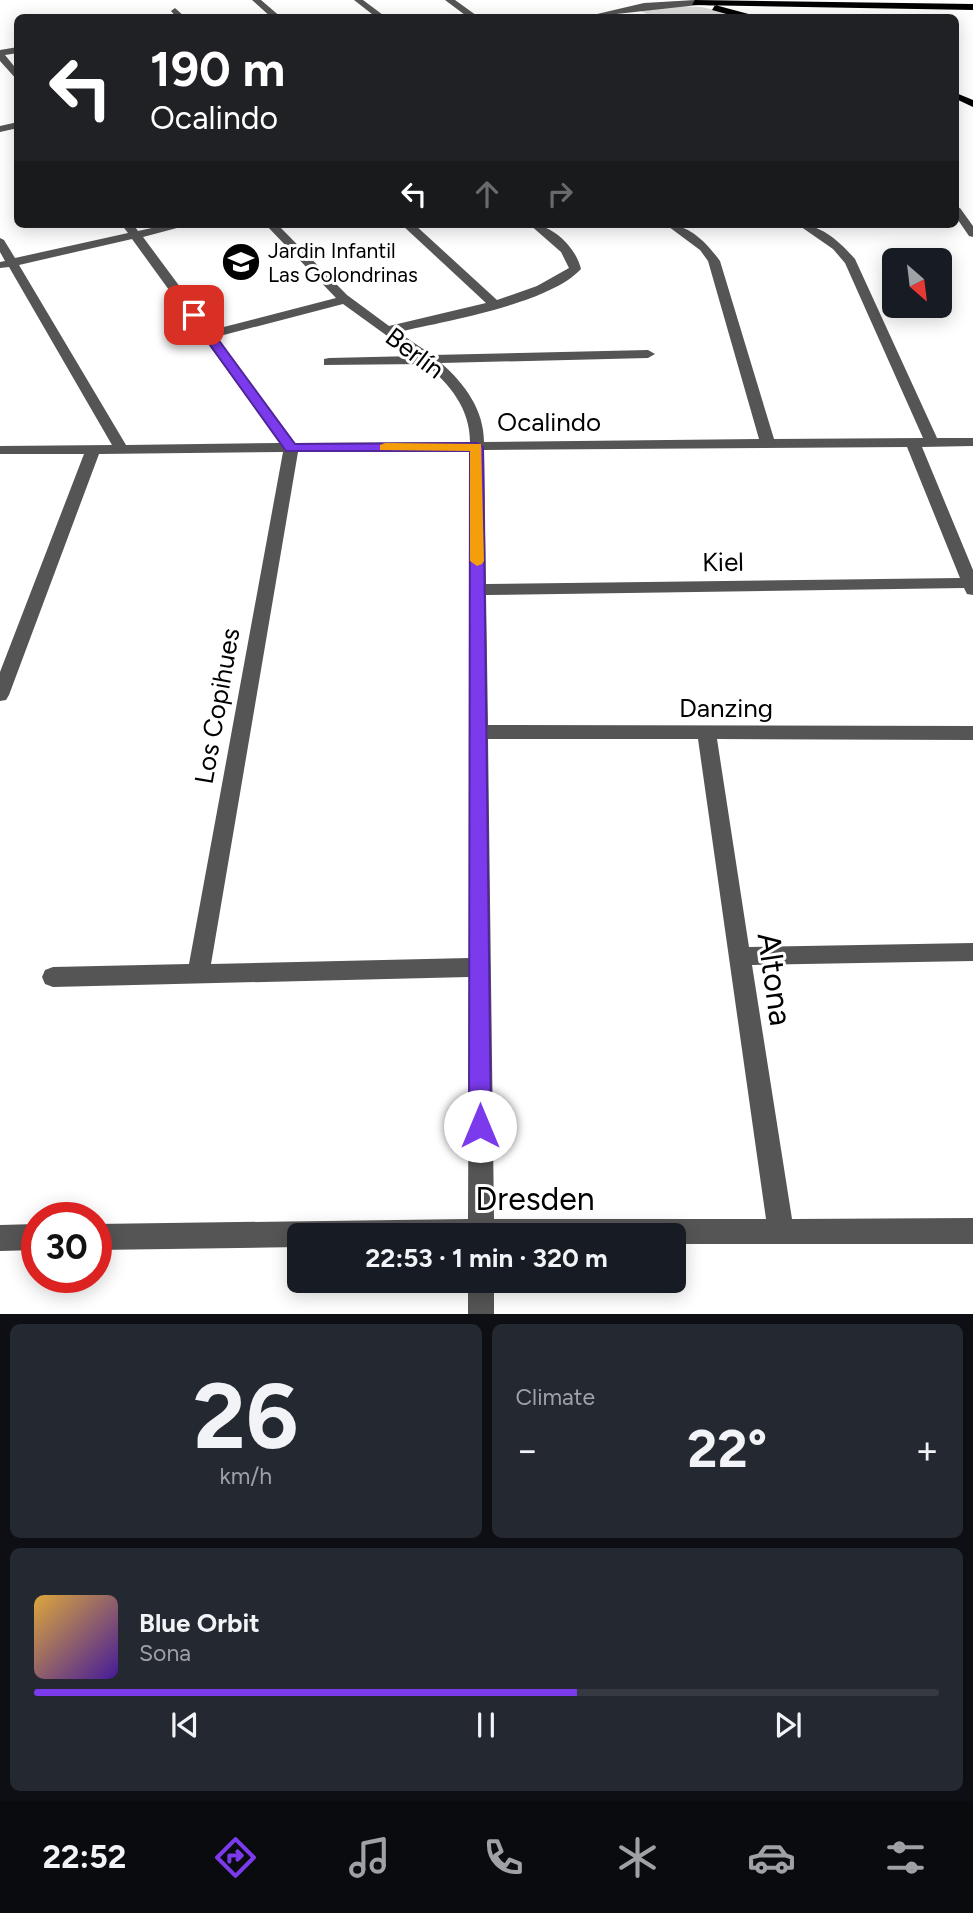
<!DOCTYPE html>
<html lang="en">
<head>
<meta charset="utf-8">
<style>
  :root { --surface:#171b24; --page:#242831; --text:#f1f3f6; --muted:#9ea1a6; --line:#363941; --accent:#7c3aed }
  body { margin:0; font-family:Figtree,sans-serif; background:var(--page); color:var(--text); height:100vh; display:flex; flex-direction:column; font-size:26px; white-space:nowrap }
  * { box-sizing:border-box; margin:0 }
  p { font-size:23px; color:var(--muted) }
  .icon { flex:none; width:38px; height:38px; fill:none; stroke:currentColor; stroke-width:2; stroke-linecap:round; stroke-linejoin:round }
  .map { position:relative; height:1314px; overflow:hidden }
  .sheet { display:flex; flex-direction:column; gap:10px; padding:10px; background:#0d0f14; flex:1 }
  .sheet>* { flex:none }
  .hud { position:absolute; left:14px; top:14px; width:945px; height:214px; border-radius:10px; box-shadow:0 4px 18px #0003; background:#202124; color:#fff; overflow:hidden }
  .needle { width:46px; rotate:152deg }
  .tools { position:absolute; left:882px; top:248px; display:grid; gap:14px }
  .tools a { display:grid; place-items:center; width:70px; height:70px; border-radius:10px; background:var(--surface); box-shadow:0 4px 18px #0003; font-size:35px }
  .speed { position:absolute; left:21px; top:1202px; display:flex; gap:14px; font-size:35px; font-weight:700; text-align:center }
  .speed>* { display:grid; place-content:center; width:91px; height:91px; border-radius:50%; background:var(--surface); box-shadow:0 4px 18px #0003; line-height:1 }
  .speed .limit { border:10px solid #d22; background:#fff; color:#111 }
  .pin { position:absolute; display:grid; place-items:center; width:60px; height:60px; color:#fff; margin:-30px; border-radius:14px; box-shadow:0 4px 10px #0006 }
  .me { position:absolute; width:77px; margin:-38px; rotate:0deg; stroke-linejoin:round; filter:drop-shadow(0 0 5px #0008) }
  .turn { display:flex; align-items:center; gap:24px; height:147px; padding:0 21px; font-size:32px }
  .turn .icon { width:91px; height:91px; stroke-width:2.5 }
  .turn b { display:block; font-size:49px; line-height:60px }
  .lanes { display:flex; align-items:center; height:66px; padding:0 21px; background:#0003; justify-content:center; gap:35px; direction:ltr }
  .lanes .off { opacity:.35 }
  .big { font-size:52px; font-weight:700; line-height:1.1 }
  .sheet .tile { flex:1; display:flex; flex-direction:column; justify-content:center; gap:10px; min-width:0; padding:0 24px; border-radius:10px; background:var(--page) }
  .sheet .dial { align-items:center; gap:0 }
  .dial b { font-size:91px; line-height:1 }
  .song { display:flex; align-items:center; gap:21px }
  .cover { width:84px; height:84px; border-radius:10px; background:linear-gradient(135deg,hsl(40 70% 55%),hsl(260 70% 35%)) }
  .played { height:7px; border-radius:4px; background:linear-gradient(90deg,var(--accent) 60%,var(--line) 60%) }
  .keys { display:flex; justify-content:space-around; direction:ltr }
  .heat { display:flex; justify-content:space-between; align-items:center; font-size:38px; direction:ltr }
  .sheet .tiles { flex:1; display:grid; gap:10px; grid-template-columns:1fr 1fr }
  .tile:last-child { grid-column:span 2 }
  .trip { position:absolute; left:287px; top:1223px; width:399px; height:70px; border-radius:10px; background:var(--surface); box-shadow:0 4px 18px #0003; font-weight:700; line-height:70px; text-align:center }
  .dock { display:flex; height:112px; justify-content:space-around; align-items:center; background:#090b0e; color:var(--muted) }
  .dock .icon { width:49px; height:49px }
  .dock .active { color:var(--accent) }
  .dock b { font-size:32px; color:var(--text) }
  .map>svg:first-child { display:block }
  .green { fill:#dcdcdc }
  .lines { fill:none; stroke-linecap:round; stroke-linejoin:round }
  .minor { fill:#555; fill-rule:evenodd }
  .major { fill:#000; fill-rule:evenodd }
  .route { fill:#7c3aed; stroke:#51269a; stroke-width:2 }
  .slow { fill:#f59e0b }
  .labels { text-anchor:middle; dominant-baseline:central; stroke-width:6; stroke-linejoin:round; paint-order:stroke }
  .far-poi-label { font-size:21px; fill:#000; stroke:#fff; text-anchor:start }
  .street-label { font-size:26px; fill:#000; stroke:#fff }
  .near-street-label { font-size:32px; fill:#000; stroke:#fff }
</style>
</head>
<body>
<div class="map">
<svg width="973" height="1315" viewBox="0 0 973 1315">
  <rect width="100%" height="100%" fill="#fff"/>
  <!-- green -->
  <path class="green" d="M 677,6 L 702,7 L 742,17 L 653,17 L 641,11 Z"/>
  <g class="lines">
    <!-- minor -->
    <path class="minor" d="M 252,0 L 261,0 L 282,18 L 272,18 Z
      M 354,0 L 363,0 L 387,18 L 377,18 Z
      M 445,0 L 455,0 L 480,18 L 469,18 Z
      M 695,0 L 698,5 L 580,18 L 644,3 Z
      M 175,8 L 186,18 L 177,18 L 171,11 Z
      M 18,47 L 18,53 L 5,55 L 18,71 L 18,81 L 0,61 L 0,50 Z
      M 18,122 L 18,128 L 0,132 L 0,126 Z
      M 956,207 L 960,208 L 973,226 L 973,237 L 969,236 L 956,217 Z
      M 121,224 L 133,224 L 138,231 L 170,224 L 192,224 L 143,237 L 212,330 L 336,298 L 265,224 L 277,224 L 347,295 L 389,326 L 486,303 L 401,224 L 414,224 L 497,300 L 537,286 L 569,268 L 561,252 L 529,224 C 552,224 576,247 581,269 C 549,304 445,321 398,332 L 432,355 L 648,350 L 655,354 L 648,358 L 441,363 C 465,384 484,410 484,442 L 759,439 L 708,261 L 700,250 L 665,224 C 689,224 707,243 720,261 L 774,439 L 923,438 L 845,263 L 833,249 L 797,224 C 821,224 840,242 855,259 L 937,438 L 973,438 L 973,446 L 922,447 L 973,570 L 973,595 L 967,594 L 964,588 L 486,595 L 488,725 L 973,726 L 973,740 L 717,739 L 749,947 L 973,943 L 973,961 L 752,965 L 792,1219 L 973,1218 L 973,1244 L 674,1244 L 674,1236 L 299,1236 L 299,1247 L 96,1250 L 96,1224 L 468,1219 L 469,977 L 53,987 L 45,984 L 42,977 L 45,970 L 53,967 L 189,964 L 283,452 L 99,454 L 9,695 L 6,700 L 0,701 L 0,672 L 84,454 L 0,454 L 0,446 L 112,445 L 9,267 L 0,268 L 0,262 L 5,261 L 0,252 L 0,238 L 4,240 L 15,258 L 128,233 ZM 132,239 L 280,443 L 126,445 L 19,265 ZM 343,304 L 415,356 L 329,358 L 324,359 L 324,365 L 425,364 C 450,384 470,409 470,442 L 295,443 L 216,337 ZM 907,447 L 960,578 L 486,584 L 484,450 ZM 470,451 L 469,958 L 211,964 L 298,452 ZM 488,739 L 698,739 L 766,1219 L 494,1219 Z
      M 37,1224 L 37,1250 L 0,1251 L 0,1225 Z
      M 468,1281 L 494,1281 L 494,1315 L 468,1315 Z"/>
    <!-- major -->
    <path class="major" d="M 695,0 L 973,4 L 973,10 L 692,5 Z
      M 715,5 L 756,16 L 757,18 L 741,18 L 712,10 Z
      M 956,93 L 973,100 L 973,107 L 956,99 Z"/>
  </g>
  <!-- route -->
  <path class="route" d="M 190,312 L 198,312 L 295,444 L 477,443 L 483,447 L 491,1126 L 488,1133 L 480,1136 L 472,1133 L 469,1126 L 470,451 L 286,451 L 190,317 Z"/>
  <!-- slow -->
  <path class="slow" d="M 385,443 L 481,444 L 484,561 L 482,564 L 477,566 L 470,561 L 470,451 L 380,450 L 380,445 Z"/>
  <!-- icons -->
  <defs>
    <g id="school-disc" transform="scale(2.0125)"><circle r="9.5" fill="#000" stroke="#fff"/><path d="M0-5L7-2L0 1L-7-2ZM-4 1L0 2.5L4 1V4Q0 6-4 4Z" fill="#fff"/></g>
  </defs>
  <g fill-rule="evenodd">
    <use href="#school-disc" x="241" y="262"/>
  </g>
  <g class="labels">
    <!-- far-poi labels -->
    <g class="far-poi-label">
      <text x="268" y="250">Jardin Infantil<tspan x="268" dy="24">Las Golondrinas</tspan></text>
    </g>
    <!-- street labels -->
    <g class="street-label">
      <text transform="translate(415 353) rotate(37)">Berlín</text>
      <text x="549" y="422">Ocalindo</text>
      <text transform="translate(723 562) rotate(-1)">Kiel</text>
      <text transform="translate(217 706) rotate(-80)">Los Copihues</text>
      <text x="726" y="708">Danzing</text>
    </g>
    <!-- near-street labels -->
    <g class="near-street-label">
      <text transform="translate(775 979) rotate(82)">Altona</text>
      <text x="535" y="1199">Dresden</text>
    </g>
  </g>
</svg>
<div class="tools">
<a><svg class="needle" viewBox="-14 -14 28 28"><path d="M0-13l5 13h-10z" fill="#e53935"/><path d="M0 13l5-13h-10z" fill="#9ea1a6"/></svg></a>
</div>
<div class="speed"><div class="limit">30</div></div>
<div class="pin" style="left:194px;top:315px;background:#d93025"><svg class="icon" aria-label="arrive" viewBox="0 0 24 24"><path d="M6 21V4h12l-3 4 3 4H6"/></svg></div>
<svg class="me" style="left:480px;top:1126px" viewBox="-20 -20 40 40"><circle r="19" fill="#fff"/><path d="M0-13L10 11 0 6-10 11z" fill="#7c3aed"/></svg>
<div class="trip">22:53 · 1 min · 320 m</div>
<div class="hud">
<div class="turn"><svg class="icon" aria-label="left" viewBox="0 0 24 24"><path d="M17 20v-9H6M10 6l-5 5 5 5"/></svg><div><b>190 m</b>Ocalindo</div></div>
<div class="lanes"><svg class="icon" aria-label="left" viewBox="0 0 24 24"><path d="M17 20v-9H6M10 6l-5 5 5 5"/></svg><svg class="icon off" aria-label="ahead" viewBox="0 0 24 24"><path d="M12 20V5M6 11l6-6 6 6"/></svg><svg class="icon off" aria-label="right" viewBox="0 0 24 24"><path d="M7 20v-9h11M14 6l5 5-5 5"/></svg></div>
</div>
</div>
<section class="sheet">
<div class="tiles">
<div class="tile dial"><b>26</b><p>km/h</p></div>
<div class="tile"><p>Climate</p>
<div class="heat"><a>−</a><b class="big">22°</b><a>+</a></div>
</div>
<div class="tile">
<div class="song"><i class="cover"></i><div><b>Blue Orbit</b><p>Sona</p></div></div>
<div class="played"></div>
<div class="keys"><svg class="icon" aria-label="previous" viewBox="0 0 24 24"><path d="M18 5L8 12l10 7zM5 5v14"/></svg><svg class="icon" aria-label="pause" viewBox="0 0 24 24"><path d="M8 5v14M16 5v14"/></svg><svg class="icon" aria-label="next" viewBox="0 0 24 24"><path d="M6 5l10 7-10 7zM19 5v14"/></svg></div>
</div>
</div>
</section>
<nav class="dock">
<b>22:52</b>
<svg class="icon active" aria-label="directions" viewBox="0 0 24 24"><path d="M12 3l9 9-9 9-9-9zM9 14v-3h6M13 9l2 2-2 2"/></svg>
<svg class="icon" aria-label="music" viewBox="0 0 24 24"><path d="M9 18V5l10-2v13"/><circle cx="6" cy="18" r="3"/><circle cx="16" cy="16" r="3"/></svg>
<svg class="icon" aria-label="phone" viewBox="0 0 24 24"><path d="M5 4h4l2 5-3 2q2 4 5 5l2-3 5 2v4C11 20 4 13 5 4z"/></svg>
<svg class="icon" aria-label="climate" viewBox="0 0 24 24"><path d="M12 3v18M4 7l16 10M4 17L20 7"/></svg>
<svg class="icon" aria-label="car" viewBox="0 0 24 24"><path d="M5 17H2v-5l4-1 3-4h7l3 4 3 1v5h-3M9 17h6M6 11h13"/><circle cx="7" cy="17" r="2"/><circle cx="17" cy="17" r="2"/></svg>
<svg class="icon" aria-label="filters" viewBox="0 0 24 24"><path d="M4 7h16M4 17h16"/><circle cx="9" cy="7" r="2"/><circle cx="15" cy="17" r="2"/></svg>
</nav>
</body>
</html>
